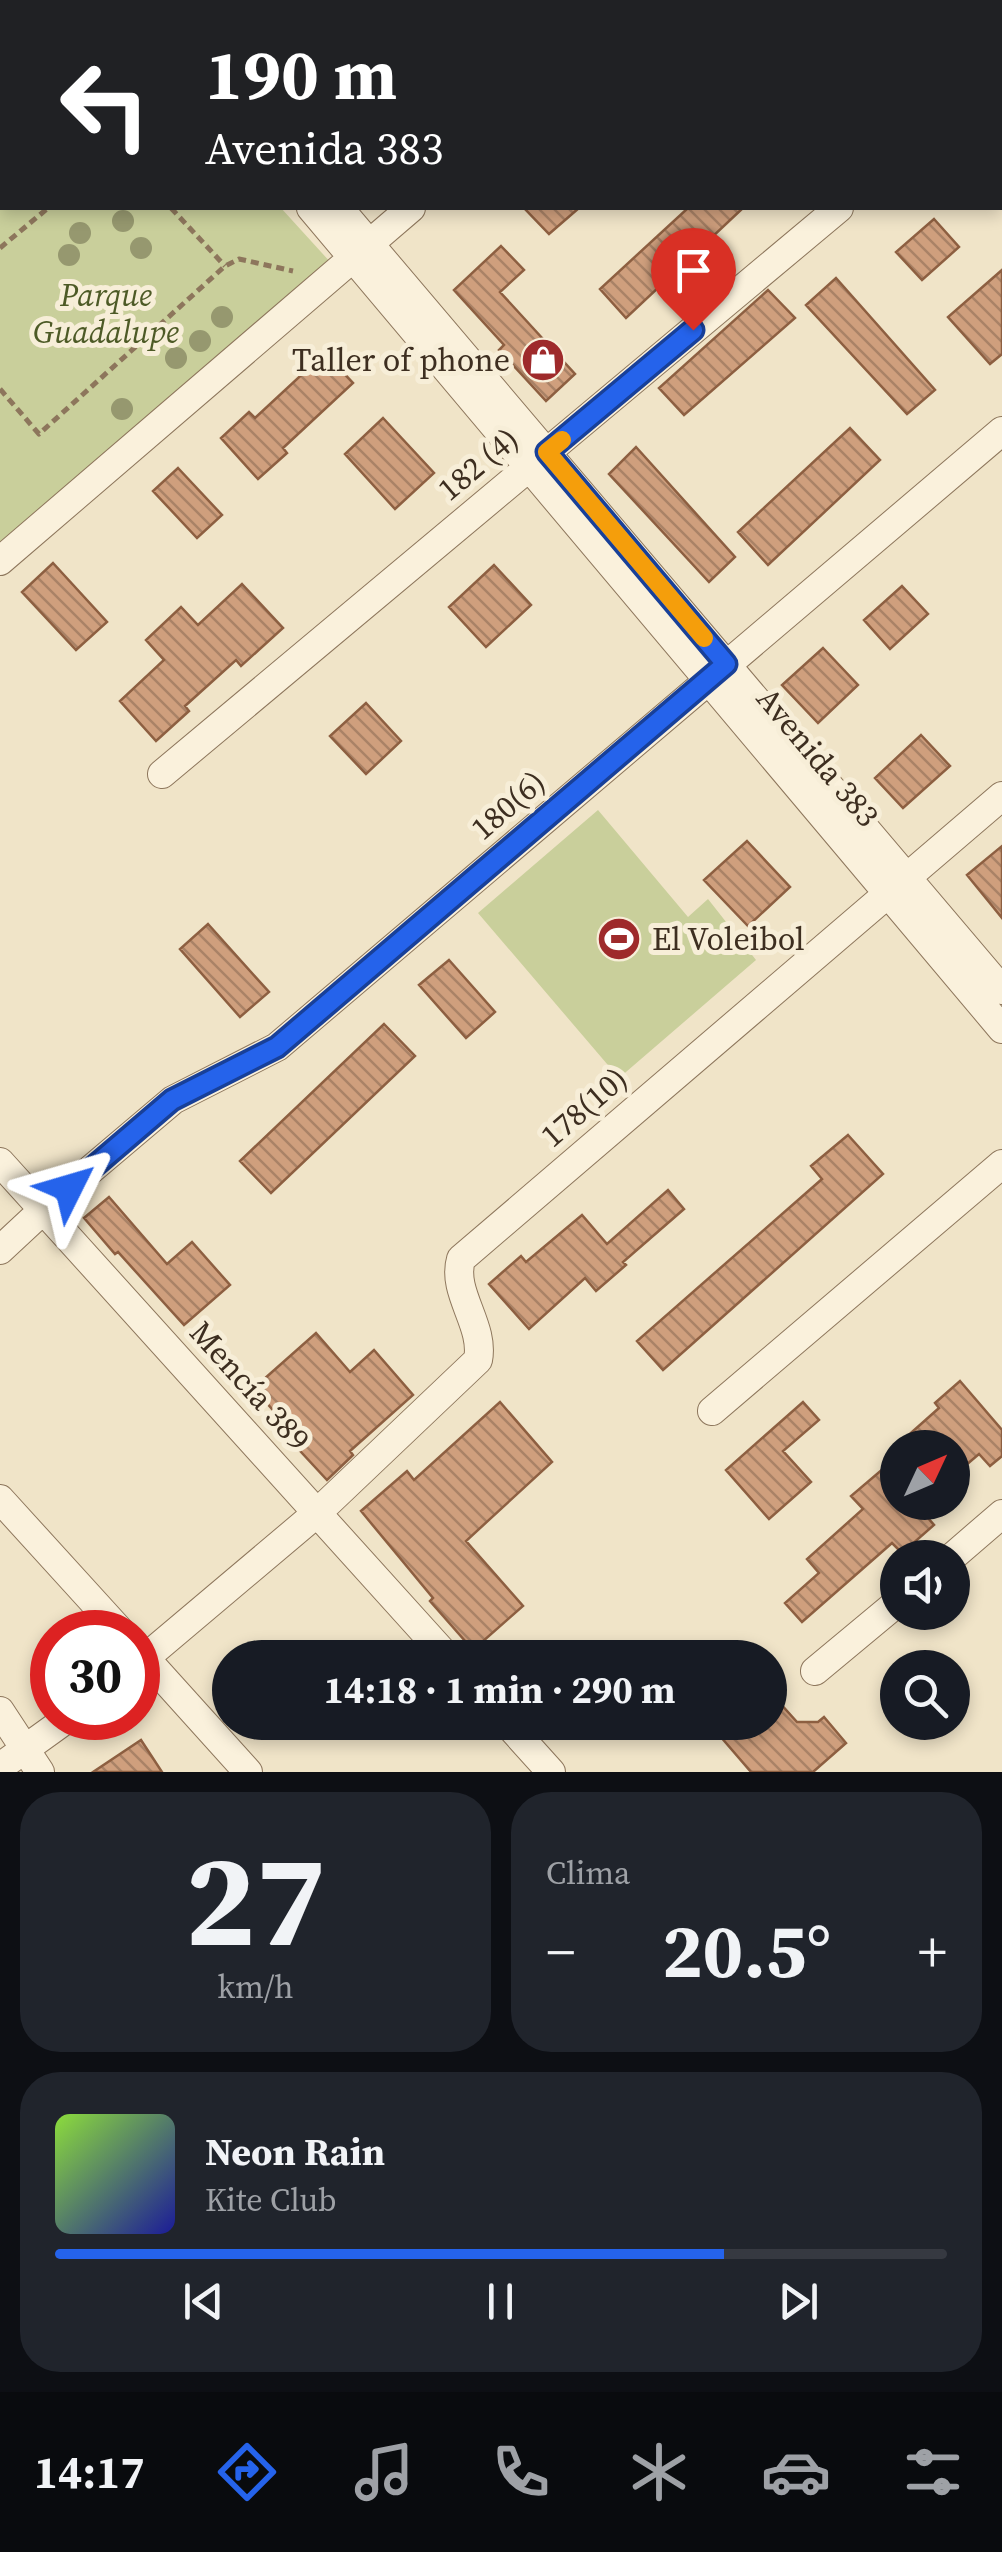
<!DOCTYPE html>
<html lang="es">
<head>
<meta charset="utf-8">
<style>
  :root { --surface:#171b24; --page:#20242c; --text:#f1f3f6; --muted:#9ea1a6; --line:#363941; --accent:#2563eb }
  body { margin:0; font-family:"Source Serif 4",serif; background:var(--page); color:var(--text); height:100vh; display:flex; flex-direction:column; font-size:38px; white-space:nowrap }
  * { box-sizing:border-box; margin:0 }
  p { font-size:32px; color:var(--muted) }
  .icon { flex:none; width:55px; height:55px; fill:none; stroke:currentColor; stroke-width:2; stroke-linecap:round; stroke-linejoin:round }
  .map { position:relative; height:1772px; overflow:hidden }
  .side { display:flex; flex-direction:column; gap:20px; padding:20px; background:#0d0f14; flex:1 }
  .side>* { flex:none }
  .guide { position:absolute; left:0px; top:0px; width:1002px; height:210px; box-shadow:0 5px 15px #0003; background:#202124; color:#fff; overflow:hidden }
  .needle { width:65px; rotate:46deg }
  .buttons { position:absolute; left:880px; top:1430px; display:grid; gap:20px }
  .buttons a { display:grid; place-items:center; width:90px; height:90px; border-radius:50%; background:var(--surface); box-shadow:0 5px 15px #0003; font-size:50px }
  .speed { position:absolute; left:30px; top:1610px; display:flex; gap:20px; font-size:50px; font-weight:700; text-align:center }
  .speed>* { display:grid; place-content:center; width:130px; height:130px; border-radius:50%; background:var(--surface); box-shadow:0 5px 15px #0003; line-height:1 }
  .speed .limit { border:15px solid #d22; background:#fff; color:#111 }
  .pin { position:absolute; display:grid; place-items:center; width:85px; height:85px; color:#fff; margin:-102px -42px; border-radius:50% 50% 50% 0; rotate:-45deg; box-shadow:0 0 10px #0007 }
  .pin .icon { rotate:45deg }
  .me { position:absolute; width:110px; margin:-55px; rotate:50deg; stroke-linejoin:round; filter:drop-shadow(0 0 8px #0008) }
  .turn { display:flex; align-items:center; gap:35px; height:210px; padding:0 40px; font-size:45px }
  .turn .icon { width:130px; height:130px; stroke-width:2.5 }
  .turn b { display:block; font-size:70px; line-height:85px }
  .big { font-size:75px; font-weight:700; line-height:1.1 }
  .side .widget { flex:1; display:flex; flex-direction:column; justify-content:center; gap:15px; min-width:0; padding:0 35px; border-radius:40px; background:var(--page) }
  .side .dial { align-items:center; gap:0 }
  .dial b { font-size:130px; line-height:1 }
  .song { display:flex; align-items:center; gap:30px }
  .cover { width:120px; height:120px; border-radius:15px; background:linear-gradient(135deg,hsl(90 70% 55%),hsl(240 70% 35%)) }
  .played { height:10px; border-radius:5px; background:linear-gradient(90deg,var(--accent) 75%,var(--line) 75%) }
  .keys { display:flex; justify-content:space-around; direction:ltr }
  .heat { display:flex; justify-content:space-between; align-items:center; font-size:55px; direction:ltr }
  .side .tiles { flex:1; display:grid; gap:20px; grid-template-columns:1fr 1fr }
  .widget:last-child { grid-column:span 2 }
  .trip { position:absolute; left:212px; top:1640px; width:575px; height:100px; border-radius:50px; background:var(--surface); box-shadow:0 5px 15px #0003; font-weight:700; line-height:100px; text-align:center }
  .menu { display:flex; height:160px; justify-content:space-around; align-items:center; background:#090b0e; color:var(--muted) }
  .menu .icon { width:70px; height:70px }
  .menu .on { color:var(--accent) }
  .menu b { font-size:45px; color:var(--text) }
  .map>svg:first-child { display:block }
  .green { fill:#c9cf9b }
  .building { fill:url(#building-back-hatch); stroke:#8d5f41; stroke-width:2.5 }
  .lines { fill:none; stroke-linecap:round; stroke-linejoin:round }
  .street-casing { stroke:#8d765c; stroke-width:30 }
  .secondary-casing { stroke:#6f573f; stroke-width:42 }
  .primary-casing { stroke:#5b4430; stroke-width:48 }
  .path { stroke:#8d765c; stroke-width:5; stroke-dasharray:8 5; stroke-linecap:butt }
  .street { stroke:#faf1dc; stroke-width:28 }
  .secondary { stroke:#faf1dc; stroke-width:40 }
  .primary { stroke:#f3d9a0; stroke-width:45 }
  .tree { fill:#96986f }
  .route-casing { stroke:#184099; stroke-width:25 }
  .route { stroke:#2563eb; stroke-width:18 }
  .slow { stroke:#f59e0b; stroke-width:18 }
  .labels { text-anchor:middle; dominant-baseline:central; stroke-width:10; stroke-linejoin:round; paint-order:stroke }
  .park-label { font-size:32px; font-style:italic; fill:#4d5a26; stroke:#f7eed8 }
  .poi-label { font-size:32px; fill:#3d2e20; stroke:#f7eed8; text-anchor:end }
  .street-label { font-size:32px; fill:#3d2e20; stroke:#f7eed8 }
</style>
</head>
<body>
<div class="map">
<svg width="1002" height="1772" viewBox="0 0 1002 1772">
  <defs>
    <pattern id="building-back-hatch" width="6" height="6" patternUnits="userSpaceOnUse" patternTransform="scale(2.5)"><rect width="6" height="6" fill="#cf9f7d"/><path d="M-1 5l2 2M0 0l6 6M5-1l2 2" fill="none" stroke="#a98266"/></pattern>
  </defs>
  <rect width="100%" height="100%" fill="#f0e4c8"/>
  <!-- green -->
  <path class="green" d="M 2,169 L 2,208 L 281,208 L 332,264 L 0,542 L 0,171 Z
    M 598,810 L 688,917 L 708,899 L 756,960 L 619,1078 L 478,913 Z"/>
  <!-- building -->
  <path class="building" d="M 524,208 L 579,208 L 549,234 Z
    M 688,208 L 743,208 L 626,318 L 600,289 Z
    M 934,219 L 959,247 L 922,280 L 896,252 Z
    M 501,246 L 524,270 L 500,292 L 575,374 L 546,401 L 499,350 L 504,345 L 454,290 Z
    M 1002,270 L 1002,354 L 990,364 L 948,317 Z
    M 836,278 L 935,390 L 907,414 L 806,305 Z
    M 768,290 L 795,318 L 684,415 L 659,388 Z
    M 325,353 L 353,383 L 283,448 L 287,453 L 258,479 L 221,438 L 249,412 L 255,418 Z
    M 383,418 L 434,473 L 395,509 L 345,454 Z
    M 850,428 L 880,460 L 768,565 L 738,532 Z
    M 636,447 L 735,557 L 709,582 L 609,474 Z
    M 178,468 L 222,515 L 197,538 L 153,491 Z
    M 53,563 L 107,622 L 76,650 L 22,592 Z
    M 494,565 L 531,605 L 486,647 L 449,607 Z
    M 242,584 L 283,628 L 241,666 L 236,660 L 185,706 L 189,711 L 156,741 L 120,701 L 164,660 L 146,640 L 181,607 L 198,625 Z
    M 902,586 L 928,614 L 890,649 L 864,620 Z
    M 823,648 L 858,685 L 818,723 L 782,685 Z
    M 366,703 L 401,741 L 366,774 L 330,736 Z
    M 921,735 L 950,766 L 903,808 L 875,778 Z
    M 747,841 L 790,887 L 748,926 L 704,880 Z
    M 1002,846 L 1002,918 L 967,875 Z
    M 208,924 L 269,992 L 240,1017 L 180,949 Z
    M 449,960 L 495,1012 L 466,1038 L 419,985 Z
    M 384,1024 L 415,1056 L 271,1193 L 240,1161 Z
    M 848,1135 L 883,1174 L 663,1370 L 637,1341 L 822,1179 L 811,1166 Z
    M 668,1190 L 684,1209 L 623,1262 L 626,1265 L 596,1291 L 585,1278 L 529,1329 L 489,1284 L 521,1256 L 526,1262 L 582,1215 L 607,1244 Z
    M 109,1197 L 167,1264 L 192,1242 L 230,1285 L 184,1325 L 118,1252 L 115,1254 L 84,1218 Z
    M 316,1333 L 350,1372 L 374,1350 L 413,1395 L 350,1451 L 353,1455 L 327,1480 L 278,1427 L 283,1422 L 254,1388 Z
    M 960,1381 L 1002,1430 L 1002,1456 L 990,1466 L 979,1454 L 952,1477 L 952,1448 L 894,1448 L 939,1408 L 935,1403 Z
    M 500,1402 L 552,1462 L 466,1541 L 523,1606 L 473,1650 L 430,1601 L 433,1598 L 361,1511 L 407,1471 L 414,1480 Z
    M 803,1402 L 819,1420 L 783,1451 L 811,1482 L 769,1519 L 726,1470 Z
    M 884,1468 L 898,1484 L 898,1502 L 914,1502 L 934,1525 L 902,1553 L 892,1543 L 802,1622 L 785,1603 L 819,1573 L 807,1559 L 863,1509 L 851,1496 Z
    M 770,1692 L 797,1722 L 818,1722 L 824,1717 L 846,1743 L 813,1772 L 751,1772 L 708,1722 L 770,1722 Z
    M 141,1740 L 162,1772 L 93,1772 Z"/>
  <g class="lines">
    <!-- street casing -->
    <g class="street-casing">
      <path id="street" d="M 954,0 L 956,2
        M 657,2 L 660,0
        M 1000,56 L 1002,58
        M 311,208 L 1002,1029
        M 339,208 L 1002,990
        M 0,561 L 411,208
        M 162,774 L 839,208
        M 0,1162 L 448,1658
        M 0,1250 L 43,1210 L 173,1100 L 277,1047 L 1002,431
        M 712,1411 L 1002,1164
        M 0,1499 L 121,1632
        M 951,1558 L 1002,1514
        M 138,1650 L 248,1772
        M 138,1664 L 317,1513 L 478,1360 C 485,1325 451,1293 461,1259 L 1002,796
        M 815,1671 L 898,1602
        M 0,1711 L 40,1772
        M 506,1722 L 551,1772
        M 0,1767 L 68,1718"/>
    </g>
    <!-- secondary casing -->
    <g class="secondary-casing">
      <path id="secondary" d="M 0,35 L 2,34"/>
    </g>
    <!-- primary casing -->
    <g class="primary-casing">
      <path id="primary" d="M 111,2 L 114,0
        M 162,2 L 165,0
        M 0,86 L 2,84
        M 0,128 L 2,126"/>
    </g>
    <!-- path -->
    <path class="path" d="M 0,171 L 2,169
      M 171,208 L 225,266
      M 0,248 L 48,208
      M 0,389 L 39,434 L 225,266 L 239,259 L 293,271"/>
    <!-- street -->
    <use href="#street" class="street"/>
    <!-- secondary -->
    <use href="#secondary" class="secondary"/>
    <!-- primary -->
    <use href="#primary" class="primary"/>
  </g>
  <!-- trees -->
  <g class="tree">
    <circle cx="123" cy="221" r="11"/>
    <circle cx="80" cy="233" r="11"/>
    <circle cx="141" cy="248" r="11"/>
    <circle cx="69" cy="255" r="11"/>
    <circle cx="222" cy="317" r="11"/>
    <circle cx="200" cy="341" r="11"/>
    <circle cx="176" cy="358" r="11"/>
    <circle cx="122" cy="409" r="11"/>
  </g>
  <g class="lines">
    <!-- route casing -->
    <g class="route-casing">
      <path id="route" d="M 69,1188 L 172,1100 L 277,1047 L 726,664 L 547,452 L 693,330"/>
    </g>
    <!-- route -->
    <use href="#route" class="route"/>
    <!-- slow -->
    <path class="slow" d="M 562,440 L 547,452 L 704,638"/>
  </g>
  <!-- icons -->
  <defs>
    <g id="shop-disc" transform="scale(2.25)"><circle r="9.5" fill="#9e2a2b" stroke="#f7eed8"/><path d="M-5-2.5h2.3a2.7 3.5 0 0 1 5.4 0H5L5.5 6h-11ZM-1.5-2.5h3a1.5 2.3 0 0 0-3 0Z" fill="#fff"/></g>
    <g id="stadium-disc" transform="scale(2.25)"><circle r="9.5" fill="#9e2a2b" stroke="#f7eed8"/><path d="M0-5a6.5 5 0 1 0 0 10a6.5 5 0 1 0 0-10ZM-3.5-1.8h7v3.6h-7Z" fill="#fff"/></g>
  </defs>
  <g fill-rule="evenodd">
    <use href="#shop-disc" x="543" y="360"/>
    <use href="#stadium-disc" x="619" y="939"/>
  </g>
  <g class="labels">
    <!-- park labels -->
    <g class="park-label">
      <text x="106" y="295">Parque<tspan x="106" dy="37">Guadalupe</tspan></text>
    </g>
    <!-- poi labels -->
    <g class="poi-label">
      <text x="510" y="360">Taller of phone</text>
      <text x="652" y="939" text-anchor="start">El Voleibol</text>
    </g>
    <!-- street labels -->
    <g class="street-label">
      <text transform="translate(478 464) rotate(-40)">182 (4)</text>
      <text transform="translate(818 757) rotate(50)">Avenida 383</text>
      <text transform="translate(508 805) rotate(-41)">180(6)</text>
      <text transform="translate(584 1107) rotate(-41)">178(10)</text>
      <text transform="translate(250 1386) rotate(48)">Mencía 389</text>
    </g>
  </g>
</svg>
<div class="buttons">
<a><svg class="needle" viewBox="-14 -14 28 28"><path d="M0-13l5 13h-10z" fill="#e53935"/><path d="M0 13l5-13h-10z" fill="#9ea1a6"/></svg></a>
<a><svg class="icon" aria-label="sound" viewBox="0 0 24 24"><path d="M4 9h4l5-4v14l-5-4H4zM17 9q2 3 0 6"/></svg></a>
<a><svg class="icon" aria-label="search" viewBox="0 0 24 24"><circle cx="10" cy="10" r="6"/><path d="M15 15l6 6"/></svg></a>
</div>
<div class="speed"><div class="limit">30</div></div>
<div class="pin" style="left:693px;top:330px;background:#d93025"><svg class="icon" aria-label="arrive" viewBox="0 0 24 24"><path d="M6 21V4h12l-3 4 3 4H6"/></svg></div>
<svg class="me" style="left:69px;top:1188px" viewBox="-20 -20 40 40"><path d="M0-17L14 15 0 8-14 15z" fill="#2563eb" stroke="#fff" stroke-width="4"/></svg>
<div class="trip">14:18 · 1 min · 290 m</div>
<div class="guide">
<div class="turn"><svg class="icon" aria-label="left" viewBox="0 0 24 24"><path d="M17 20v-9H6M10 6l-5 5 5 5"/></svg><div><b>190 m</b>Avenida 383</div></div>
</div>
</div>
<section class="side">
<div class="tiles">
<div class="widget dial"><b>27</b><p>km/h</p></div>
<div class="widget"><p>Clima</p>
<div class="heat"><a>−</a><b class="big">20.5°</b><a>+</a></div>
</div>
<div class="widget">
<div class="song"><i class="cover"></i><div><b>Neon Rain</b><p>Kite Club</p></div></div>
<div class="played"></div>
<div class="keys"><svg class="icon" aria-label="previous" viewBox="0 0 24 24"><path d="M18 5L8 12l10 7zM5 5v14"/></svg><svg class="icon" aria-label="pause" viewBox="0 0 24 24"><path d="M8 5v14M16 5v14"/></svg><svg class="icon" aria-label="next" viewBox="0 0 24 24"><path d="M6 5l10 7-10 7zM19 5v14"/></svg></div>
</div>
</div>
</section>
<nav class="menu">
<b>14:17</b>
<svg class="icon on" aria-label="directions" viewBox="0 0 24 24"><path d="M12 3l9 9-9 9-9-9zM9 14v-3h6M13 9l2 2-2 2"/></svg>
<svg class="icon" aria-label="music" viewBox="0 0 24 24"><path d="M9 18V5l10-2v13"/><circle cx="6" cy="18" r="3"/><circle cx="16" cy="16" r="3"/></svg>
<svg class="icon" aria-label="phone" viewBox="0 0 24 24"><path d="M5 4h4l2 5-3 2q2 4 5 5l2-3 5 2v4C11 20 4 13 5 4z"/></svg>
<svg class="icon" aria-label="climate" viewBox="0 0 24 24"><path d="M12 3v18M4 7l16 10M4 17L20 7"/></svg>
<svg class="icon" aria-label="car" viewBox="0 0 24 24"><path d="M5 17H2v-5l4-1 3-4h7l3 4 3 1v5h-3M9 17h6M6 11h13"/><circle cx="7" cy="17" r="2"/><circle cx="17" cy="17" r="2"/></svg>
<svg class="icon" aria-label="filters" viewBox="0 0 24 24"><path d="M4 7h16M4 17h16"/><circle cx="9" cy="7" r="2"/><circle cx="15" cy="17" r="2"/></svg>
</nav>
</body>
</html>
